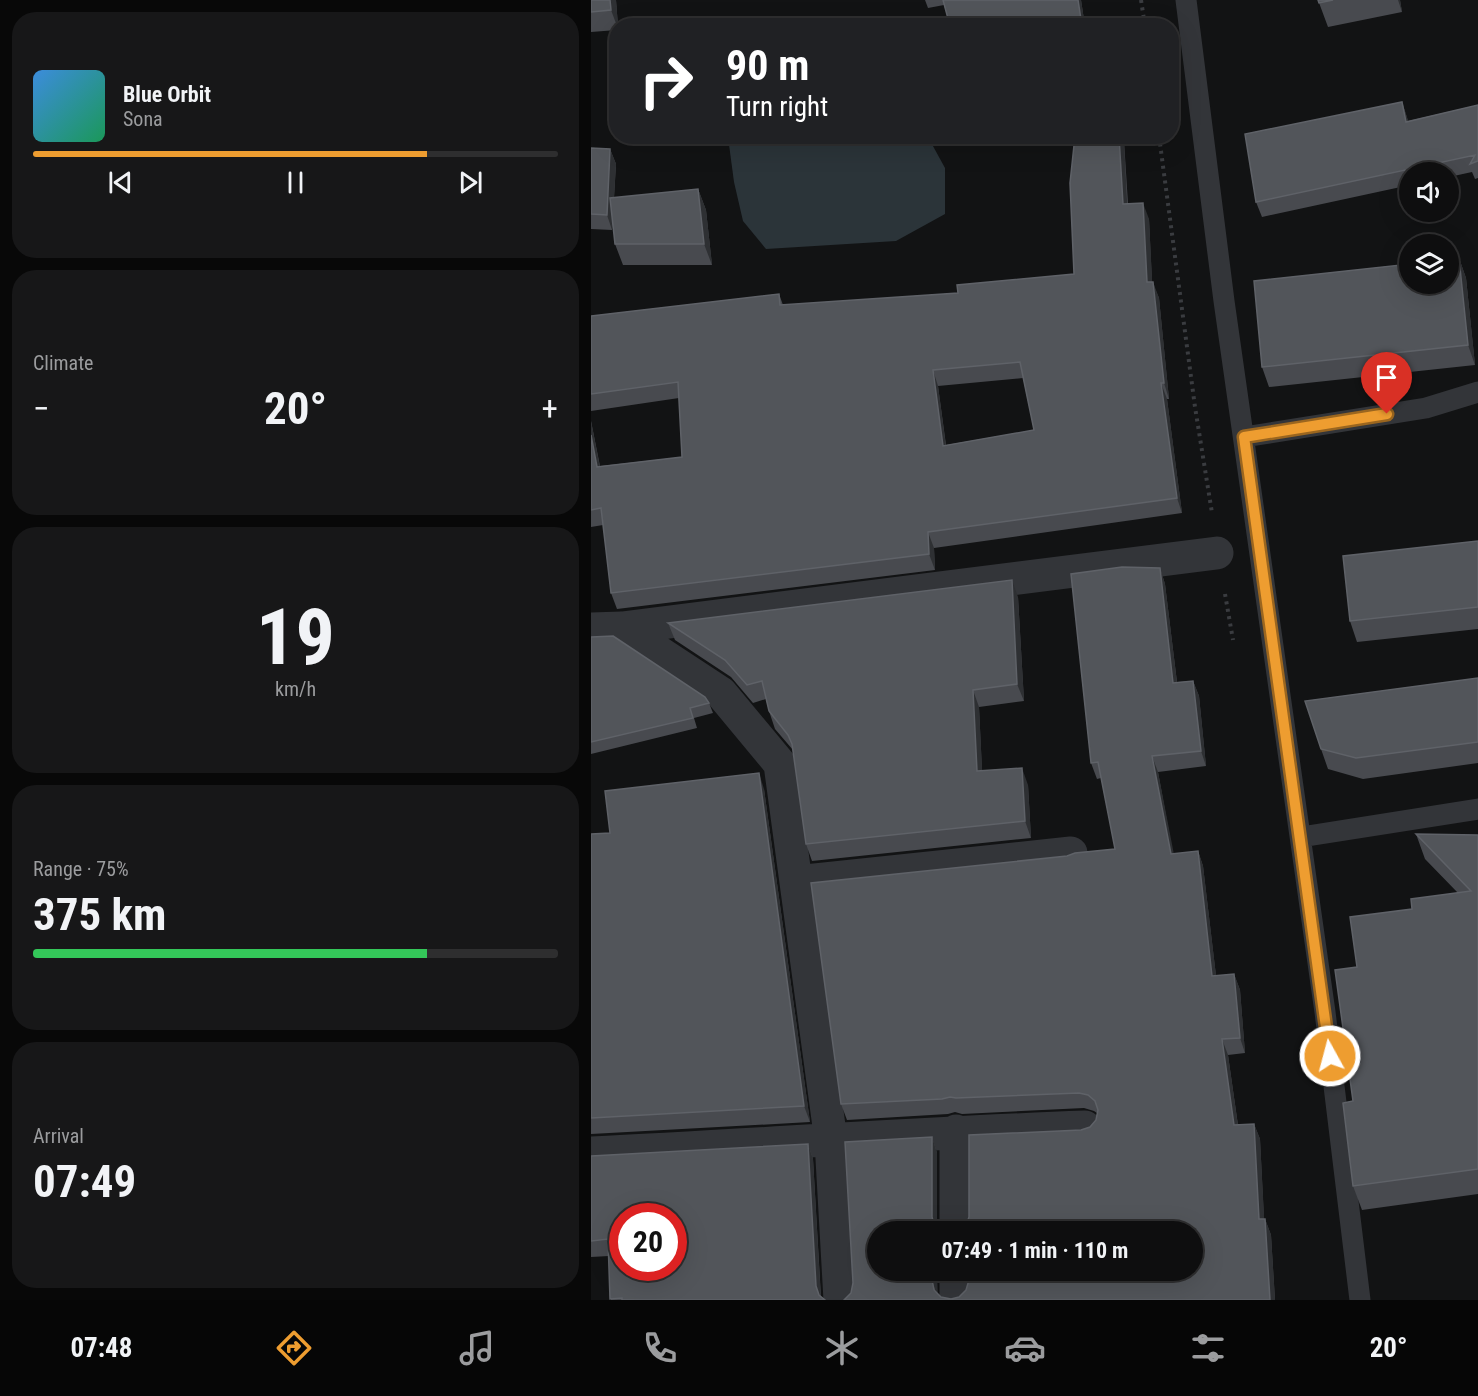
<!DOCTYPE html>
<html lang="en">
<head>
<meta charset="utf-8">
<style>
  :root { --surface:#0e0e0f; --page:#171718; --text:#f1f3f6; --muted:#9b9c9e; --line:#2e2e2f; --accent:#ee9d30 }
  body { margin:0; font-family:"Roboto Condensed",sans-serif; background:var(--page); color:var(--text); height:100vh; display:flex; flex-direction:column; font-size:22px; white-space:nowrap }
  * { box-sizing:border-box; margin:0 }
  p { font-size:20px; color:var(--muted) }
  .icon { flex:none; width:33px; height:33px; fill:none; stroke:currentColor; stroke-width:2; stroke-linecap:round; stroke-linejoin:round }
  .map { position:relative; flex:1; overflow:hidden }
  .panel { display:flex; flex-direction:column; gap:12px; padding:12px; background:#080808; width:591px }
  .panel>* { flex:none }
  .guide { position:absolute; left:18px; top:18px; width:570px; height:126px; border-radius:24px; box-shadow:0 6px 24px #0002,0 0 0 2px var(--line); background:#202124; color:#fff; overflow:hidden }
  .buttons { position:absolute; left:808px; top:162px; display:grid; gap:12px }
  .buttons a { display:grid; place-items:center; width:60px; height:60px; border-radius:50%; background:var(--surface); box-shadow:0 6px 24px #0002,0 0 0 2px var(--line); font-size:30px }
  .speed { position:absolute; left:18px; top:1203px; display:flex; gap:12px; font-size:30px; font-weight:700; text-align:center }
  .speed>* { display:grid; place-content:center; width:78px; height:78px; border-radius:50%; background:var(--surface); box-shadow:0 6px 24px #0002,0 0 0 2px var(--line); line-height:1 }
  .speed .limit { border:9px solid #d22; background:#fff; color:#111 }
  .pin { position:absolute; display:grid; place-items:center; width:51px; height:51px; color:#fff; margin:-62px -26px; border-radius:50% 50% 50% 0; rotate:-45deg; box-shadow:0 0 6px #0007 }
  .pin .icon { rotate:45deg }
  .me { position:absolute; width:66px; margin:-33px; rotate:353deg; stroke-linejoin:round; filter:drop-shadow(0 0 4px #0008) }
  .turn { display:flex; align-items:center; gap:21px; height:126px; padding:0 18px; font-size:27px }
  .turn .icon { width:78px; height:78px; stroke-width:2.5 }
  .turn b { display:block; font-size:42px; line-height:51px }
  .big { font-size:45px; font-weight:700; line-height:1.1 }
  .panel .tile { flex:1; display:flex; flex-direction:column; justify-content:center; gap:9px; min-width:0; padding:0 21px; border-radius:24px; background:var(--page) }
  .panel .dial { align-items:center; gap:0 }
  .dial b { font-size:78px; line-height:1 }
  .song { display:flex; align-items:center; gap:18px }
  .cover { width:72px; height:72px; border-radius:9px; background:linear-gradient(135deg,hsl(210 70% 55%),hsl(150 70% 35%)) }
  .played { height:6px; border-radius:3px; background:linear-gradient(90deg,var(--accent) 75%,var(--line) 75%) }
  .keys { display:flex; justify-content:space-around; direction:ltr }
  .heat { display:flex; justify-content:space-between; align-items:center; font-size:33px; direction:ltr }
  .charge { height:9px; border-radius:4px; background:linear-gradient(90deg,#34c759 75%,var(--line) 0) }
  .trip { position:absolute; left:276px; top:1221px; width:336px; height:60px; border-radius:30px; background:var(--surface); box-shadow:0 6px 24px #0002,0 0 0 2px var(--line); font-weight:700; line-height:60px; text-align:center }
  .dock { display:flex; height:96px; justify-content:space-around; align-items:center; background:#060606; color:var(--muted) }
  .dock .icon { width:42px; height:42px }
  .dock .active { color:var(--accent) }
  .dock b { font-size:27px; color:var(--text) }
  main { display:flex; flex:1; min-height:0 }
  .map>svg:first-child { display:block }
  .water { fill:#2b3439 }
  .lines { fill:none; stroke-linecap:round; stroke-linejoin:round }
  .path { stroke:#3a3c40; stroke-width:4; stroke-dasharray:3 4.5; stroke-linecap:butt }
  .lane { stroke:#333539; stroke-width:21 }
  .street { stroke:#333539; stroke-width:33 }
  .wall { fill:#484a4f; fill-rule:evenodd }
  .shaded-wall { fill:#2e3033 }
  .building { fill:#52555a; stroke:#5f6268; stroke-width:1.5; fill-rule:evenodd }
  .route-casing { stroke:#9b661f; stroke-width:15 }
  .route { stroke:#ee9d30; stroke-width:10 }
</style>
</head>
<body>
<main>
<section class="panel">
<div class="tile">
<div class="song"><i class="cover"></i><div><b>Blue Orbit</b><p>Sona</p></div></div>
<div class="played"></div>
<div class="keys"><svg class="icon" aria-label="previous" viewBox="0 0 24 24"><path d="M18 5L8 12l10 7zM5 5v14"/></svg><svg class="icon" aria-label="pause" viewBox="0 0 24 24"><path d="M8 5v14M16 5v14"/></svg><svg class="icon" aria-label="next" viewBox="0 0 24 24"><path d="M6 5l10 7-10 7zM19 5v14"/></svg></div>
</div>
<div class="tile"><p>Climate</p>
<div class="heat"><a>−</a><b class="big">20°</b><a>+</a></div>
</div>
<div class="tile dial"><b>19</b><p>km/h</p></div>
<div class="tile"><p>Range · 75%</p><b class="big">375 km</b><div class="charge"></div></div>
<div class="tile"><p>Arrival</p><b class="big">07:49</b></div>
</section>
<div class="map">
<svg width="887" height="1300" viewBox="0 0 887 1300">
  <rect width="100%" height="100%" fill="#121314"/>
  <!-- water -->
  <path class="water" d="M 137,137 L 337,137 L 354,168 L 354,214 L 305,241 L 175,249 L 152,221 L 143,182 Z"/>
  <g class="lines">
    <!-- path -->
    <path class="path" d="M 550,0 L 554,26
      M 568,136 L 604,407 L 621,513
      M 634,594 L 642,640"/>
    <!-- lane -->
    <path class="lane" d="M 595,0 L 633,301 L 734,1012 L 769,1300
      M 653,437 L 835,408 L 887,392
      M 710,837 L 887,809"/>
    <!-- street -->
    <path class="street" d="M 31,628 L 130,693 L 189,764 L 240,1141 L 249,1300
      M 0,629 L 31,628 L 626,553
      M 205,882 L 480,853
      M 0,1153 C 165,1145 329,1133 494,1127
      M 365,1232 L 365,1131
      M 365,1296 L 365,1270"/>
  </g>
  <!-- wall -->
  <path class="wall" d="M 0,0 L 25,0 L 27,26 L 26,26 L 26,30 L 0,32 Z
    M 334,0 L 490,0 L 494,26 L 359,26 L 353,5 L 337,8 Z
    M 727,0 L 809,0 L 811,12 L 737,27 Z
    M 811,102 L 817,121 L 887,105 L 887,178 L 884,179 L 881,172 L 858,177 L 858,172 L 819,172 L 819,185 L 671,217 L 665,202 Z
    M 484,136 L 532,136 L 533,141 L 537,204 L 558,219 L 561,282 L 568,298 L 578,399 L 576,399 L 591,513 L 343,548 L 344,570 L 26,609 L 20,593 L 12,525 L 0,527 L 0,421 L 9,466 L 91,457 L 88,398 L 0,411 L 0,316 L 188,294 L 192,305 L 367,293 L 483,274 ZM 432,378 L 443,430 L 355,445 L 347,386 Z
    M 0,148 L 19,149 L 25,164 L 23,198 L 107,189 L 115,210 L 121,265 L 32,265 L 24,244 L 22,222 L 21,230 L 0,229 Z
    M 868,258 L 875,278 L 884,365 L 678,387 L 671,367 Z
    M 887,541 L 887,629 L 766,642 L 759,621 Z
    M 531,567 L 569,568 L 574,584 L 586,682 L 602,681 L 608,696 L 615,766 L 567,772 L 582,854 L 607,851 L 612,866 L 625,976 L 643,974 L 649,990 L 654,1053 L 637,1055 L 647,1125 L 663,1124 L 669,1139 L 673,1219 L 674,1219 L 680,1235 L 684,1300 L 253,1300 L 260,1293 L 262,1283 L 254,1142 L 341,1137 L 346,1153 L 346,1229 L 349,1232 L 286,1232 L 286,1270 L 346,1270 L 346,1293 L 350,1297 L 360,1299 L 368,1297 L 375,1290 L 378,1280 L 378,1270 L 602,1270 L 602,1232 L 369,1232 L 375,1226 L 378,1217 L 378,1135 L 490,1130 L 499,1127 L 505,1120 L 506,1113 L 503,1111 L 493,1108 L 371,1114 L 364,1112 L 357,1114 L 256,1120 L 250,1104 L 220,883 L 476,856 L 484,853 L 524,849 L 510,778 L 506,779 L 500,763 L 480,574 Z
    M 427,597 L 433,701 L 388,707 L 391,771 L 437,785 L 440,838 L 221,861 L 215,844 L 202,750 L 184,729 L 178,711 L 175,699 L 162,703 L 140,677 L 84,640 L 77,623 Z
    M 0,637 L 118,703 L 122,713 L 103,718 L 106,728 L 0,754 Z
    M 887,678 L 887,763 L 772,779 L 737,769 L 730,749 Z
    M 173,789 L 219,1122 L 0,1134 L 0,834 L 19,833 Z
    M 825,834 L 887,835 L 887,1194 L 771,1210 L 762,1186 L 762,1101 L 766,967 L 821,909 L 867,893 L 834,859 Z
    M 217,1144 L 222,1159 L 230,1297 L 234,1300 L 20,1300 L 18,1256 L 0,1257 L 0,1156 Z"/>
  <!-- shaded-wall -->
  <path class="shaded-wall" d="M 19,0 L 25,0 L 27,26 L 26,26 L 20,10 Z
    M 487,0 L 490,0 L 494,26 L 491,26 Z
    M 807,0 L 809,0 L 811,12 Z
    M 811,102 L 816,117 L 821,137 L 815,122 Z
    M 527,136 L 532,136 L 533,141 L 537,220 L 532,204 Z
    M 19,149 L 25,164 L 21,230 L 16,215 Z
    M 107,189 L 115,210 L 121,265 L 113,244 Z
    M 552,203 L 558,219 L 562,298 L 556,282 Z
    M 868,258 L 875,278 L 884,365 L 877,345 Z
    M 562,282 L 568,298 L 578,399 L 573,383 Z
    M 342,370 L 347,386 L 357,462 L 352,446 Z
    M 570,383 L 576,399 L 591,513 L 586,498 Z
    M 0,421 L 12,483 L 6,467 L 0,435 Z
    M 337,532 L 343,548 L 344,570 L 338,554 Z
    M 569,568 L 574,584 L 588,699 L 582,683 Z
    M 421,580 L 427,597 L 433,701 L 426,684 Z
    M 602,681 L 608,696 L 615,766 L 610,751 Z
    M 382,690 L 388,707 L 392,789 L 386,771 Z
    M 561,756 L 567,772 L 586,870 L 580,854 Z
    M 431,768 L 437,785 L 440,838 L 434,821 Z
    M 168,773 L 173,789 L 219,1122 L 213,1106 Z
    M 607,851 L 612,866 L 627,992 L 621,976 Z
    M 643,974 L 649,990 L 654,1053 L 649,1038 Z
    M 631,1039 L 637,1055 L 649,1140 L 643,1125 Z
    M 663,1124 L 669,1139 L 674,1235 L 668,1219 Z
    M 341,1137 L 346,1153 L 346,1232 L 345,1232 L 341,1217 Z
    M 217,1144 L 222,1159 L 230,1300 L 225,1286 Z
    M 674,1219 L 680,1235 L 684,1300 L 679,1300 Z
    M 341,1270 L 346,1270 L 347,1300 L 341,1280 Z"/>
  <!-- building -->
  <path class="building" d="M 0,0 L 19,0 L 20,10 L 0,12 Z
    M 352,0 L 487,0 L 491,26 L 359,26 Z
    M 727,0 L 742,0 L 728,3 Z
    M 811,102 L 815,122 L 887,105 L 887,161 L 879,164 L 884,155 L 665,202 L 654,134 Z
    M 484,136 L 528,136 L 532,204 L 552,203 L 556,282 L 562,282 L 573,383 L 570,383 L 586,498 L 337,532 L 338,554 L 20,593 L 10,508 L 0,510 L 0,435 L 6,467 L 91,457 L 87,382 L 0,394 L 0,316 L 188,294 L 189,305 L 367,293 L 366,285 L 483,274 L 479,183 ZM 429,362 L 443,430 L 352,446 L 342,370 Z
    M 0,148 L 19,149 L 16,215 L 0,214 Z
    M 107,189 L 113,244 L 24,244 L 19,198 Z
    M 868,258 L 877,345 L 671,367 L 663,281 L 819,264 L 819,284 L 858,284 L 858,259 Z
    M 887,541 L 887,607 L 759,621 L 752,556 Z
    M 531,567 L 569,568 L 582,683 L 602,681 L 610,751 L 561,756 L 580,854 L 607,851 L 621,976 L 643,974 L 649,1038 L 631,1039 L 643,1125 L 663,1124 L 668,1219 L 674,1219 L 679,1300 L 253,1300 L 260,1293 L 262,1283 L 254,1142 L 341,1137 L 341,1217 L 343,1225 L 349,1232 L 286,1232 L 286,1270 L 341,1270 L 341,1280 L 343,1290 L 350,1297 L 360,1299 L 368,1297 L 375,1290 L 378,1280 L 378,1270 L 602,1270 L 602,1232 L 369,1232 L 375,1226 L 378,1217 L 378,1135 L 490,1130 L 499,1127 L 505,1120 L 507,1110 L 504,1101 L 497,1095 L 488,1093 L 365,1098 L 359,1097 L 351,1099 L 250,1104 L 220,883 L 476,856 L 484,853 L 524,849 L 507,762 L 500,763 L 480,574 Z
    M 421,580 L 426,684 L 382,690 L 386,771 L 431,768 L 434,821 L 215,844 L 201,744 L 197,735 L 178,711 L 171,681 L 156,685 L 134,660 L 77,623 Z
    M 22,636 L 114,697 L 118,703 L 99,708 L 102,718 L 0,742 L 0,637 Z
    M 887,678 L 887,742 L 765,758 L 730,749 L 714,701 Z
    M 168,773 L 213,1106 L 0,1118 L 0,834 L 19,833 L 14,791 Z
    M 825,834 L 887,835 L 887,1169 L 762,1186 L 752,1103 L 762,1101 L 744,970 L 766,967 L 759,917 L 821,909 L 820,899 L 880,891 Z
    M 217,1144 L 225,1286 L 228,1295 L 234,1300 L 31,1300 L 31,1298 L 19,1299 L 17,1239 L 0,1241 L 0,1156 ZM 32,1216 L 82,1216 L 82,1268 L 32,1268 Z"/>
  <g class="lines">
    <!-- route casing -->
    <g class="route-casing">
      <path id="route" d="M 739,1056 L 653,437 L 796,414"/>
    </g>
    <!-- route -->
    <use href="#route" class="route"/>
  </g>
</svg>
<div class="buttons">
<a><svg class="icon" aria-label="sound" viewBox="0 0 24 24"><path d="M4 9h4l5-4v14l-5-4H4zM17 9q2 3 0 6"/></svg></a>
<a><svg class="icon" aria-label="layers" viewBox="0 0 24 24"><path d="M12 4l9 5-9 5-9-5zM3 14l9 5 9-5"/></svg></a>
</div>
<div class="speed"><div class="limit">20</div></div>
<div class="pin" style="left:796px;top:414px;background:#d93025"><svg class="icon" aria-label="arrive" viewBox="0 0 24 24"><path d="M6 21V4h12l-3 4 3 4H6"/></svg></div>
<svg class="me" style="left:739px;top:1056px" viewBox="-20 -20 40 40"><circle r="17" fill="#ee9d30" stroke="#fff" stroke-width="3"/><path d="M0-11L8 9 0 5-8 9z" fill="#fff"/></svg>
<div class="trip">07:49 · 1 min · 110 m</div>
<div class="guide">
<div class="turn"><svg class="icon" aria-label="right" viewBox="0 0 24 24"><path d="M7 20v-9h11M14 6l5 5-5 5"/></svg><div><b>90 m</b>Turn right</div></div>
</div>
</div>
</main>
<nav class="dock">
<b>07:48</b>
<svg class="icon active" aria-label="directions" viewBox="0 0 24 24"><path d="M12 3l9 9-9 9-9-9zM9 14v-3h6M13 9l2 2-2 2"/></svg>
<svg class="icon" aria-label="music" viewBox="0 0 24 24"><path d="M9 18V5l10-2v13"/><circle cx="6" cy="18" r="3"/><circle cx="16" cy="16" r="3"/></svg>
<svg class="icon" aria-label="phone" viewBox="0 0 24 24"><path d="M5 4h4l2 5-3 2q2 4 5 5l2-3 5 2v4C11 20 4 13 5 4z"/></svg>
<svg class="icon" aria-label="climate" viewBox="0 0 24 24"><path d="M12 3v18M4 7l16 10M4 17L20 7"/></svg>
<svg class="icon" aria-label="car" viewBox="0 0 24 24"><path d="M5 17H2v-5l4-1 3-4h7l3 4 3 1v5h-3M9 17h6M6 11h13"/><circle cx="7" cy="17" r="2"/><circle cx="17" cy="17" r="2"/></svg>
<svg class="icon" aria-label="filters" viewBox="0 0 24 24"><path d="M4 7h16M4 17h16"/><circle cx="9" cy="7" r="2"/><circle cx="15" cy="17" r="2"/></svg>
<b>20°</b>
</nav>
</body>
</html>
